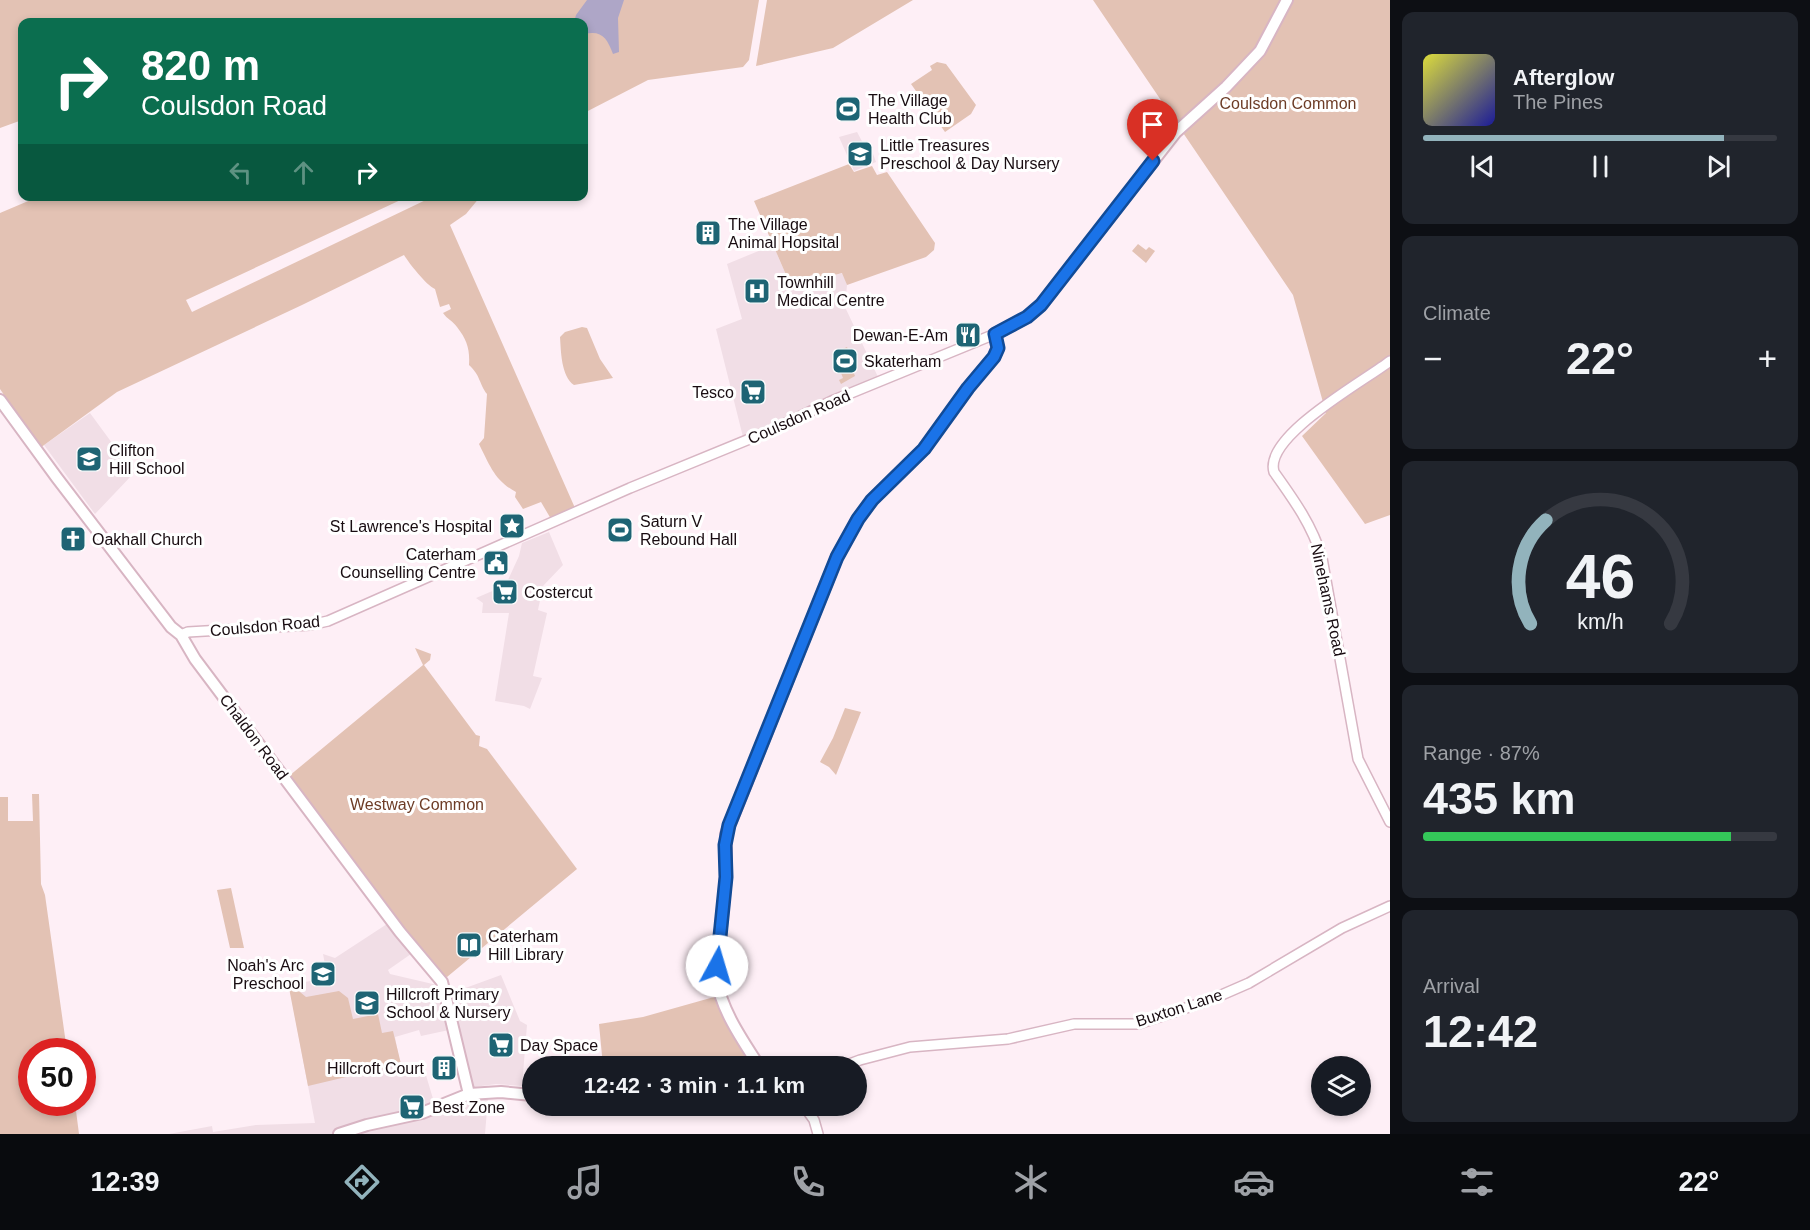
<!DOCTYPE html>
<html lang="en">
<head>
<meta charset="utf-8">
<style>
  :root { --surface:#171b24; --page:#20242c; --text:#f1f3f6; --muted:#9ea1a6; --line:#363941; --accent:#92b3bc }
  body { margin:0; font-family:Arial,sans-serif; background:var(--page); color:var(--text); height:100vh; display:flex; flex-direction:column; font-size:22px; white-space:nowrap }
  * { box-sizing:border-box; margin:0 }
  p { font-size:20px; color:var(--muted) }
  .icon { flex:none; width:33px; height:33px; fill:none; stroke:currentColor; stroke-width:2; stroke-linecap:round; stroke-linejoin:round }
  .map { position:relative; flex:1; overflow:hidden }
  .panel { display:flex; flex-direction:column; gap:12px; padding:12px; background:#0d0f14; width:420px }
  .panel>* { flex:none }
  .banner { position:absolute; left:18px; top:18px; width:570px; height:183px; border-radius:12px; box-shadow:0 3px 9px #0003; background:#0b6e4f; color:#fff; overflow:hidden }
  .fabs { position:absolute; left:1311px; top:1056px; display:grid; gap:12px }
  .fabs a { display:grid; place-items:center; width:60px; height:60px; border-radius:50%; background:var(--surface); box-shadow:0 3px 9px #0003; font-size:30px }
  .speed { position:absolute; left:18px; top:1038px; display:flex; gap:12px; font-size:30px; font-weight:700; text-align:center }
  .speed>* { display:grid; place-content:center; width:78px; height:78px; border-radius:50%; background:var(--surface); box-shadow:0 3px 9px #0003; line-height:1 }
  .speed .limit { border:9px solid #d22; background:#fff; color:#111 }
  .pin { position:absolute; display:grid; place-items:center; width:51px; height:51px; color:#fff; margin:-62px -26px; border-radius:50% 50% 50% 0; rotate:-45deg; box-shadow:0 0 6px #0007 }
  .pin .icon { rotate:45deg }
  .me { position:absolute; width:66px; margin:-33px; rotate:6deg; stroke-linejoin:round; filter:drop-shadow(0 0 4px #0008) }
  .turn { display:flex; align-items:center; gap:21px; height:126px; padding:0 24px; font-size:27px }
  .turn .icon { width:78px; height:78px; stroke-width:2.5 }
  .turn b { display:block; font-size:42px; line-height:51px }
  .lanes { display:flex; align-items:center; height:57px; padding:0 24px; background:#0003; justify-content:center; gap:30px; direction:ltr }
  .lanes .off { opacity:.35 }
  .big { font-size:45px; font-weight:800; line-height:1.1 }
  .panel .tile { flex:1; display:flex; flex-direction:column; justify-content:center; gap:9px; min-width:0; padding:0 21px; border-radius:12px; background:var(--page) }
  .panel .dial { align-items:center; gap:0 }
  .dial svg { height:156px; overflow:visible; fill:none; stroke:var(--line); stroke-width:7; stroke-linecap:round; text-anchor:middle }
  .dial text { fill:var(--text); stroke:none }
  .song { display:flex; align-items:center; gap:18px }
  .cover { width:72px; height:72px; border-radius:9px; background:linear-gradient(135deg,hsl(60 70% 55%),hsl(240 70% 35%)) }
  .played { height:6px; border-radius:3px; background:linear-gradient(90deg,var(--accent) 85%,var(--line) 85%) }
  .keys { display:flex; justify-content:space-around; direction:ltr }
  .heat { display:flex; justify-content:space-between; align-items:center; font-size:33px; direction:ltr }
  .charge { height:9px; border-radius:4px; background:linear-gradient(90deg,#34c759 87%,var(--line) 0) }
  .trip { position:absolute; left:522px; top:1056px; width:345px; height:60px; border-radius:30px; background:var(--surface); box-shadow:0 3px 9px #0003; font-weight:800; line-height:60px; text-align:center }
  .tabs { display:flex; height:96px; justify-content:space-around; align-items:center; background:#090b0e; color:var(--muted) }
  .tabs .icon { width:42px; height:42px }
  .tabs .on { color:var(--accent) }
  .tabs b { font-size:27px; color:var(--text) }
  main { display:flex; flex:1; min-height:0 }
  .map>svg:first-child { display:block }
  .built { fill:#f1dee6 }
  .green { fill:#e3c2b4 }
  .water { fill:#aea6c7 }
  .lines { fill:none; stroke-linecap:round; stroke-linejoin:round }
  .tertiary-casing { stroke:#d8b5c3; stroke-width:12 }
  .secondary-casing { stroke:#d8b5c3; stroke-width:14 }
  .tertiary { stroke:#fff; stroke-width:9 }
  .secondary { stroke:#fff; stroke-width:10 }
  .route-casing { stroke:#114b97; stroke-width:15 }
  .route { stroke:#1a73e8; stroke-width:10 }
  .labels { text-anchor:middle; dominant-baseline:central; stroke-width:6; stroke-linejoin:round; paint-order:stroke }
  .poi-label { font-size:16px; fill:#180c11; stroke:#fff; text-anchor:start }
  .park-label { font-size:16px; fill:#6d3c26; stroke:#fff }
  .street-label { font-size:16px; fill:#180c11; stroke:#fff }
</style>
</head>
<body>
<main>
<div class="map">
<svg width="1390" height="1134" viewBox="0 0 1390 1134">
  <rect width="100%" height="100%" fill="#feeff6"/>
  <!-- built -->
  <path class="built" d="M 857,132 L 864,145 L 869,143 L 876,162 L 854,171 L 839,137 Z
    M 773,245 L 790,284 L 812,275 L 824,278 L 843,273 L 847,285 L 845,307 L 878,377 L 743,437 L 716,329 L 742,319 L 727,264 Z
    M 90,413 L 134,473 L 95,514 L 44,445 Z
    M 549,532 L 563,565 L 543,586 L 538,610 L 547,613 L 533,676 L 542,678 L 530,709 L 524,706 L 495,701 L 509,613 L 482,613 L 483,603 L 476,598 L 497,589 L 496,584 L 508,580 L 519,556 L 522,543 Z
    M 387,924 L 411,954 L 388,970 L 390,974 L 437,985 L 449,1030 L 421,1036 L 419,1030 L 395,1037 L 400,1063 L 405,1063 L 409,1077 L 425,1072 L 437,1112 L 472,1100 L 488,1098 L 485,1134 L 169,1134 L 212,1126 L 213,1132 L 256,1125 L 315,1123 L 289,985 L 321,979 L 327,975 L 323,954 L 335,958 Z
    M 501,975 L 520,1021 L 527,1025 L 522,1086 L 496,1084 L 474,1087 L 472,1086 L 449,994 Z"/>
  <!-- green -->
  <path class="green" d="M 0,0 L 759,0 L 749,60 L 743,67 L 648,80 L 584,113 L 584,22 L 22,22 L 22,120 L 0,128 Z
    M 767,0 L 913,0 L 833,48 L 756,66 Z
    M 1093,0 L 1390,0 L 1390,515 L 1365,524 L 1302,436 L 1326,413 L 1293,295 Z
    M 937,62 L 946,64 L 976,105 L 971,114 L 945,132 L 911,84 L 932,70 L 930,66 Z
    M 849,164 L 854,172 L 872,166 L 877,175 L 887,172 L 935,243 L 934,250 L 926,257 L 847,285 L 842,273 L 824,278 L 812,275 L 790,284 L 754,201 Z
    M 40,196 L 407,197 L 186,300 L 192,312 L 432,197 L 480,197 L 466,214 L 450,225 L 575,508 L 551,519 L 541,502 L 523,509 L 515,497 L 516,492 C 495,481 490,466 479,444 L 484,438 L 487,394 C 479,384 481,376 469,365 C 470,349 467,340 457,327 C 453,321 447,319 443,313 L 451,309 L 449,304 L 440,307 L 435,289 C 426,285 409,263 404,255 L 302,305 L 117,392 L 40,448 L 0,389 L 0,213 Z
    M 1138,244 L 1146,250 L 1149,247 L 1155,251 L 1146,263 L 1132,251 Z
    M 582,327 L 587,328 L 600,359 L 613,378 L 574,385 C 561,376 561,351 560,337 L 565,332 Z
    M 847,347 L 856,369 L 853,371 L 855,376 L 841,384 L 839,380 L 843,378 L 833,353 Z
    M 415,648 L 431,654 L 430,660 L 424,665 L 476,735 L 480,736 L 479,746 L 487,749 L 577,869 L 447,977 L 440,975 L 289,776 L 423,665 Z
    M 845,708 L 861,712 L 836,775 L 829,767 L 820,762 L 833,738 Z
    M 32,794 L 39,794 L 41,884 L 45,895 L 67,1051 L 32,1052 L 32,1102 L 75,1103 L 79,1134 L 0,1134 L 0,797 L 8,797 L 8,821 L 33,821 Z
    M 231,888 L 244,948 L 230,948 L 217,890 Z
    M 294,987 L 306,997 L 339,991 L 348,998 L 353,1019 L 378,1014 L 382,1033 L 393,1031 L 401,1064 L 308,1086 L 289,988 Z
    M 714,997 L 728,1027 L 754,1066 L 603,1066 L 599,1024 L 643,1017 Z"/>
  <!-- water -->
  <path class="water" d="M 587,0 L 624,0 L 618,18 L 619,52 L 613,54 C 607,38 602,30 584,34 L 584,22 L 574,22 L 576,15 Z"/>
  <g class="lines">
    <!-- tertiary casing -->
    <g class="tertiary-casing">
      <path id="tertiary" d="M 1390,361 C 1366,380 1263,436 1274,472 C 1294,500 1312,525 1322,558 L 1358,759 L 1390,822
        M 181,635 L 188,632 L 310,625 L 328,621 L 630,488 L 774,429 L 834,400 L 995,334
        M 844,1066 L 860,1060 L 910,1047 L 1008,1039 L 1074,1024 L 1138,1024 L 1210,1000 L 1249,983 L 1342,928 L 1390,906
        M 804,1106 L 814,1120 L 818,1134"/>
    </g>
    <!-- secondary casing -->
    <g class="secondary-casing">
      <path id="secondary" d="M 0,400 L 57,478 L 171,627 L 181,635 L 195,659 L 400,932 L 442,982 L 469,1094
        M 759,1066 C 741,1038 722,1011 716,978 L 726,877 L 726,834 L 837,557 L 858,519 L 872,500 L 924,449 L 968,388 L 994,357 L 998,348 L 995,334 L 1027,317 L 1041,305 L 1176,132 L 1226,87 L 1260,51 L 1287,0
        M 339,1134 L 367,1125 L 422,1113 L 469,1094 L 501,1092 L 532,1095"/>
    </g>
    <!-- tertiary -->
    <use href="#tertiary" class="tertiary"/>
    <!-- secondary -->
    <use href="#secondary" class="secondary"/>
  </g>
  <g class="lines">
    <!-- route casing -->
    <g class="route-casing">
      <path id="route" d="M 717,966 L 726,877 L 725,845 L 729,825 L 837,557 L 858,519 L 872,500 L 924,449 L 968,388 L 994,357 L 998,348 L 995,334 L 1027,317 L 1041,305 L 1153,161"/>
    </g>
    <!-- route -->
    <use href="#route" class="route"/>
  </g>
  <!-- icons -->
  <defs>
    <g id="stadium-square" transform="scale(1.35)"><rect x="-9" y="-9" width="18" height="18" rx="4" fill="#1e6474" stroke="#fff"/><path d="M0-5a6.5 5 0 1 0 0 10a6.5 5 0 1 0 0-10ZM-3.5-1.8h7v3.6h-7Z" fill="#fff"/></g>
    <g id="school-square" transform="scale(1.35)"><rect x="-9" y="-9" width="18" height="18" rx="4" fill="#1e6474" stroke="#fff"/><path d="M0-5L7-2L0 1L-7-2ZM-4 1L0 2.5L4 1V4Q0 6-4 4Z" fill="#fff"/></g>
    <g id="building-square" transform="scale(1.35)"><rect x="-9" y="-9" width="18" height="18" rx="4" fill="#1e6474" stroke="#fff"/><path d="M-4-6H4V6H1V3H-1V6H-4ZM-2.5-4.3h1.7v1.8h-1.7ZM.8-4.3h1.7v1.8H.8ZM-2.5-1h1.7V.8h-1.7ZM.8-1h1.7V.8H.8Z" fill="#fff"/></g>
    <g id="hospital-square" transform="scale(1.35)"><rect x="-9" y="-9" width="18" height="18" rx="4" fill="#1e6474" stroke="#fff"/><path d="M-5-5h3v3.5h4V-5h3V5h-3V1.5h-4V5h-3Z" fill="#fff"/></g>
    <g id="restaurant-square" transform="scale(1.35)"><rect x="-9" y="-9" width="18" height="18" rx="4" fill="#1e6474" stroke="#fff"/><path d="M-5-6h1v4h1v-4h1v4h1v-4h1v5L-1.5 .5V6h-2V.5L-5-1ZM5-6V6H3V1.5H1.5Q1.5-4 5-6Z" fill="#fff"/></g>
    <g id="supermarket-square" transform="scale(1.35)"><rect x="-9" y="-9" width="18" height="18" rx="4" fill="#1e6474" stroke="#fff"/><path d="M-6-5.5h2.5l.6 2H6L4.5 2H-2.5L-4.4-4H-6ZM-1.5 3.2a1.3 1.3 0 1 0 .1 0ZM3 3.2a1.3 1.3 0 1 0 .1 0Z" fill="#fff"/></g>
    <g id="sight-square" transform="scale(1.35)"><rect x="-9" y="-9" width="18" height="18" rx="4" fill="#1e6474" stroke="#fff"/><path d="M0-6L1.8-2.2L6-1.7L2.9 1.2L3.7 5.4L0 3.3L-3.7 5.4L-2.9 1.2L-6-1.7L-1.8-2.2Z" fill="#fff"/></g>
    <g id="church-square" transform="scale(1.35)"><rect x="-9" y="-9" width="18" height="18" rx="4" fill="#1e6474" stroke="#fff"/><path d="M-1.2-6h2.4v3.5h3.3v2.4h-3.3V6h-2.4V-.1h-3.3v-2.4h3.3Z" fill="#fff"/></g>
    <g id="civic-square" transform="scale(1.35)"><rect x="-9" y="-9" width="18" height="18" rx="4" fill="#1e6474" stroke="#fff"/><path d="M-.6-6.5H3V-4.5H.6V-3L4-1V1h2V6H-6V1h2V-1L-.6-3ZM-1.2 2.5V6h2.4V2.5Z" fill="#fff"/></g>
    <g id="library-square" transform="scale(1.35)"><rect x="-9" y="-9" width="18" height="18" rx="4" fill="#1e6474" stroke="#fff"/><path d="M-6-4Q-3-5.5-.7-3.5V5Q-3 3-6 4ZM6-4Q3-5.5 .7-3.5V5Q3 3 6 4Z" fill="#fff"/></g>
  </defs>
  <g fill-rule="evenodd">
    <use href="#stadium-square" x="848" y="109"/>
    <use href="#school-square" x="860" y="154"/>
    <use href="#building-square" x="708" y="233"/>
    <use href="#hospital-square" x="757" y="291"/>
    <use href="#restaurant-square" x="968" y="335"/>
    <use href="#stadium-square" x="845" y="361"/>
    <use href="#supermarket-square" x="753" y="392"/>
    <use href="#school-square" x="89" y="459"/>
    <use href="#sight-square" x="512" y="526"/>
    <use href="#stadium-square" x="620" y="530"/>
    <use href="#church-square" x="73" y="539"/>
    <use href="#civic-square" x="496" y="563"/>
    <use href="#supermarket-square" x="505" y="592"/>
    <use href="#library-square" x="469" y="945"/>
    <use href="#school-square" x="323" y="974"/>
    <use href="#school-square" x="367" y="1003"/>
    <use href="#supermarket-square" x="501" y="1045"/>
    <use href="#building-square" x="444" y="1068"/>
    <use href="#supermarket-square" x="412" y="1107"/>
  </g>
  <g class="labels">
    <!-- poi labels -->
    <g class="poi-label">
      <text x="868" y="100">The Village<tspan x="868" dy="18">Health Club</tspan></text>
      <text x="880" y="145">Little Treasures<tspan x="880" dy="18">Preschool &amp; Day Nursery</tspan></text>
      <text x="728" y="224">The Village<tspan x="728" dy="18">Animal Hopsital</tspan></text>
      <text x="777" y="282">Townhill<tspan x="777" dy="18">Medical Centre</tspan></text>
      <text x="948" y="335" text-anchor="end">Dewan-E-Am</text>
      <text x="864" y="361">Skaterham</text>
      <text x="734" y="392" text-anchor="end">Tesco</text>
      <text x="109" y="450">Clifton<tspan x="109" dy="18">Hill School</tspan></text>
      <text x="640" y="521">Saturn V<tspan x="640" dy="18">Rebound Hall</tspan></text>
      <text x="492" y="526" text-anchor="end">St Lawrence's Hospital</text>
      <text x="92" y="539">Oakhall Church</text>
      <text x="476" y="554" text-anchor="end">Caterham<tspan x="476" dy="18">Counselling Centre</tspan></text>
      <text x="524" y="592">Costercut</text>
      <text x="488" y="936">Caterham<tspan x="488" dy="18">Hill Library</tspan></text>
      <text x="304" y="965" text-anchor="end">Noah's Arc<tspan x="304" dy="18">Preschool</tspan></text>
      <text x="386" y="994">Hillcroft Primary<tspan x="386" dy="18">School &amp; Nursery</tspan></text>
      <text x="520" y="1045">Day Space</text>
      <text x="424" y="1068" text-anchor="end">Hillcroft Court</text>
      <text x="432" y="1107">Best Zone</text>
    </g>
    <!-- park labels -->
    <g class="park-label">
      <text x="1288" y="103">Coulsdon Common</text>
      <text x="417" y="804">Westway Common</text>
    </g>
    <!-- street labels -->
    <g class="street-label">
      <text transform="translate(799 417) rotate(-24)">Coulsdon Road</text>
      <text transform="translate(1328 600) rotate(78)">Ninehams Road</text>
      <text transform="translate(265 626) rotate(-5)">Coulsdon Road</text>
      <text transform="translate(254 737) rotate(53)">Chaldon Road</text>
      <text transform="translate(1179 1008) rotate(-18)">Buxton Lane</text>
    </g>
  </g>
</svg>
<div class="fabs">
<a><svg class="icon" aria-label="layers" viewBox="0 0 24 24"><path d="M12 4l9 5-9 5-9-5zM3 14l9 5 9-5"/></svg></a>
</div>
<div class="speed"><div class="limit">50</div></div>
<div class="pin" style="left:1153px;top:161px;background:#d93025"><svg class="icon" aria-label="arrive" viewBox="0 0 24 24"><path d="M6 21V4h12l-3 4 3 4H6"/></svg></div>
<svg class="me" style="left:717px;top:966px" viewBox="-20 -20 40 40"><circle r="19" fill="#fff"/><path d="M0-13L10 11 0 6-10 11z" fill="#1a73e8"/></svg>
<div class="trip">12:42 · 3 min · 1.1 km</div>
<div class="banner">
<div class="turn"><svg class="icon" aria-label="right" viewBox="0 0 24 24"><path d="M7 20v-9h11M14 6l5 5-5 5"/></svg><div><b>820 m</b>Coulsdon Road</div></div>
<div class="lanes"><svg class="icon off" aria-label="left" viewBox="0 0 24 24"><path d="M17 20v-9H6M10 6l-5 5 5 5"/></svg><svg class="icon off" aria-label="ahead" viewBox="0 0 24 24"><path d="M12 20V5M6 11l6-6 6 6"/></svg><svg class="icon" aria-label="right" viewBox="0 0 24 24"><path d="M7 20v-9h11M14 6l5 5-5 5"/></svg></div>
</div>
</div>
<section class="panel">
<div class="tile">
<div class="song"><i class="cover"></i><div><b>Afterglow</b><p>The Pines</p></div></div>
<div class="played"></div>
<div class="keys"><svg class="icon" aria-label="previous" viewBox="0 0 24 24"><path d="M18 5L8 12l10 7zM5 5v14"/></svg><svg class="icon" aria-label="pause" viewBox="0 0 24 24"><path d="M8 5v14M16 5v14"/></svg><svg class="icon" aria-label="next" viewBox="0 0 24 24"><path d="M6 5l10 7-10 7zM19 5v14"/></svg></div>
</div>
<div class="tile"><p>Climate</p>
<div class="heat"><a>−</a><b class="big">22°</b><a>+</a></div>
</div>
<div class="tile dial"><svg viewBox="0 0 100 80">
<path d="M14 69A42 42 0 1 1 86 69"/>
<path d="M14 69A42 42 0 0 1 22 16" stroke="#92b3bc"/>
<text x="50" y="56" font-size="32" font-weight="700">46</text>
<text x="50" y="72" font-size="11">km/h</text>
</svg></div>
<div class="tile"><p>Range · 87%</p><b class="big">435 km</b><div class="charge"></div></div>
<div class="tile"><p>Arrival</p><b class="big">12:42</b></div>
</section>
</main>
<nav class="tabs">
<b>12:39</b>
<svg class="icon on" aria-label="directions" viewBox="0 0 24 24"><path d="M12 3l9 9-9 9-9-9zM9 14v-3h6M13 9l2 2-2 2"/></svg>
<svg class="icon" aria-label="music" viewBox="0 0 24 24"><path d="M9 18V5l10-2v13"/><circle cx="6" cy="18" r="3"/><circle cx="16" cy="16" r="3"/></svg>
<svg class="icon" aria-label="phone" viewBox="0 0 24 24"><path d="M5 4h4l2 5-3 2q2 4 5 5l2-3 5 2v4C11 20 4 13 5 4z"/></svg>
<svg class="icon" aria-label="climate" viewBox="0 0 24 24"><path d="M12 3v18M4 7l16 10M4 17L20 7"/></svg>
<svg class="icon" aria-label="car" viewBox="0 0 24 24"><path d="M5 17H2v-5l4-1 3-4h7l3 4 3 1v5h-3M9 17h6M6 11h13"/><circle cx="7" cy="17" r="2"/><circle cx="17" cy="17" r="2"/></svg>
<svg class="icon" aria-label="filters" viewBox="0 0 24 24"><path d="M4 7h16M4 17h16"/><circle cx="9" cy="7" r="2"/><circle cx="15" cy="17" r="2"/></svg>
<b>22°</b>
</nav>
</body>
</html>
